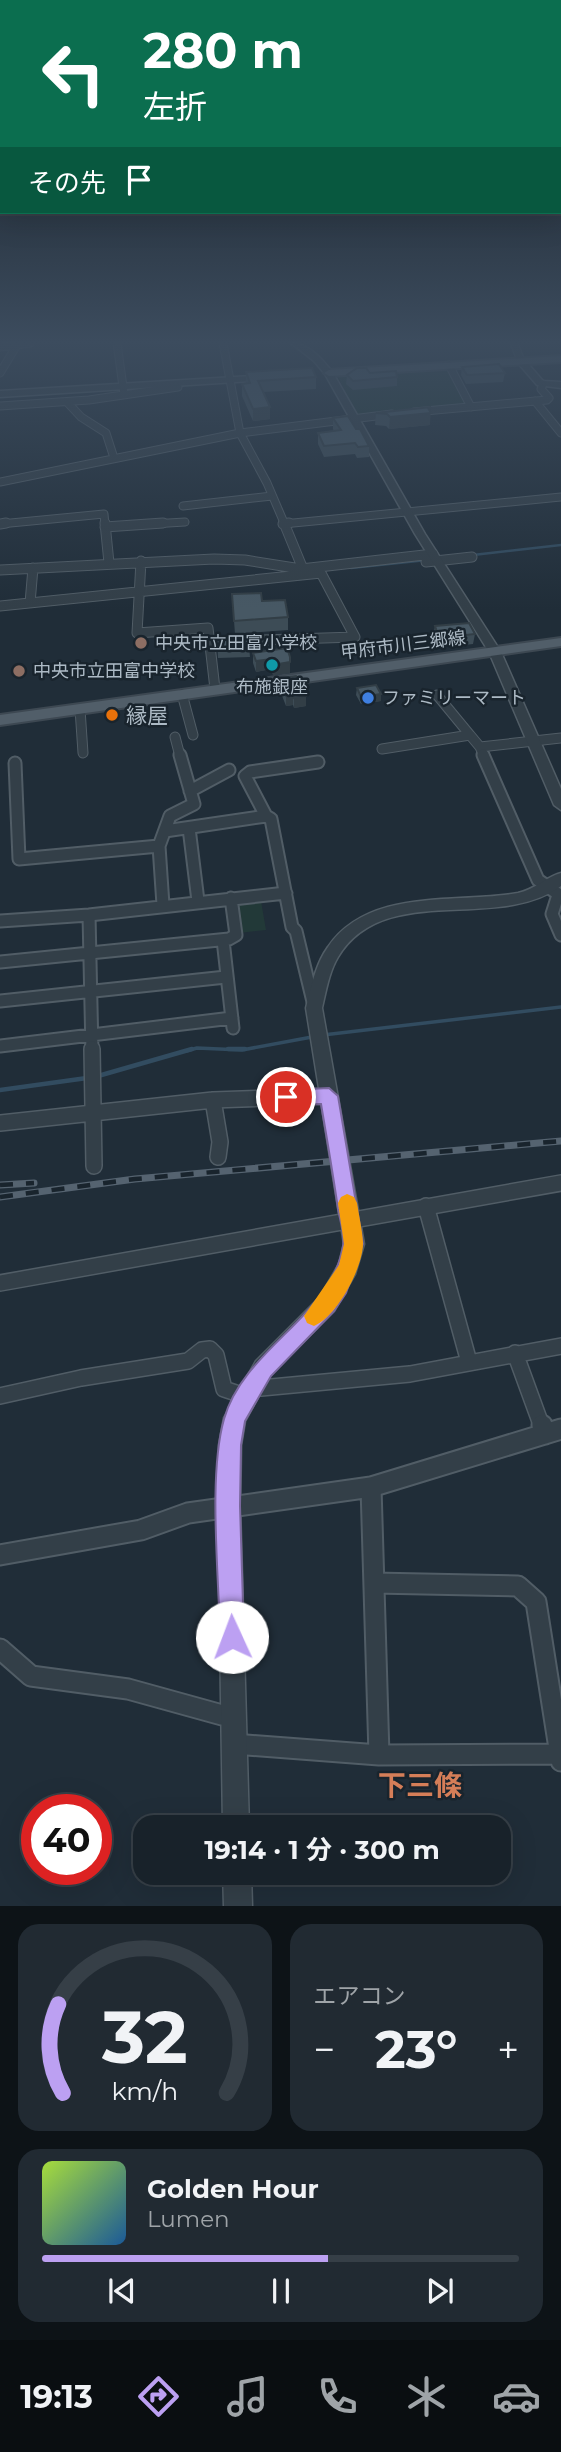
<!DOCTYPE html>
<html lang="ja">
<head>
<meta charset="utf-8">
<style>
  :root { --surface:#18222a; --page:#212a32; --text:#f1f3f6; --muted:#9fa4a8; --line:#363f47; --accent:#bca0f2 }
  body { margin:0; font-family:Montserrat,"Noto Sans JP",sans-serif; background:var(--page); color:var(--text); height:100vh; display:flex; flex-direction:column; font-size:26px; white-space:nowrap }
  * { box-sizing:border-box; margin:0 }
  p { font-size:23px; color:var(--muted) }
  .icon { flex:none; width:38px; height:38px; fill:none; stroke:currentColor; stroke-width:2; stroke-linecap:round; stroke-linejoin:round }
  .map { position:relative; height:1906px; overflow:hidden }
  .details { display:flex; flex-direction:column; gap:18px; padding:18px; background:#0d1317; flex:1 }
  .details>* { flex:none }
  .hud { position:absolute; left:0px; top:0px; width:562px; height:214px; box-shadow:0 7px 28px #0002,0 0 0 2px var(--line); background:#0b6e4f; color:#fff; overflow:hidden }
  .speed { position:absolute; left:21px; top:1794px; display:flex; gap:14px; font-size:35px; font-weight:700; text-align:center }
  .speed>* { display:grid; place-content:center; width:91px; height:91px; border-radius:50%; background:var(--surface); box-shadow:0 7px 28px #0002,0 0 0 2px var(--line); line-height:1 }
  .speed .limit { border:10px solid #d22; background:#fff; color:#111 }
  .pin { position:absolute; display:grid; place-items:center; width:60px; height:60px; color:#fff; margin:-30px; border:4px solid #fff; border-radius:50%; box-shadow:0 2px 7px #0007 }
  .me { position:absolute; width:77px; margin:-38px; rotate:358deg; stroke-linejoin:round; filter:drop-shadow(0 0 5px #0008) }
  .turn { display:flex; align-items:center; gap:24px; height:147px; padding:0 28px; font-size:32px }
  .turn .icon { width:91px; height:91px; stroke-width:2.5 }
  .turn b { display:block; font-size:49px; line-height:60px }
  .then { display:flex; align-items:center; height:66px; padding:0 28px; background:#0003; gap:14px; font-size:26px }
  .big { font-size:52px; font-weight:700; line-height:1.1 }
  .details .tile { flex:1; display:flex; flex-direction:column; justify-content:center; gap:10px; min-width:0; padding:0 24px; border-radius:21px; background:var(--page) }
  .details .dial { align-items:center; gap:0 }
  .dial svg { height:182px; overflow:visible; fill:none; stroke:var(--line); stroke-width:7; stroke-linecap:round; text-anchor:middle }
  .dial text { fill:var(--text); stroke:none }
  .song { display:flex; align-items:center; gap:21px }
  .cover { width:84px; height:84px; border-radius:10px; background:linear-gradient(135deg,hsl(80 70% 55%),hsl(210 70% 35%)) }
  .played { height:7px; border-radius:4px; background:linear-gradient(90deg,var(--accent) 60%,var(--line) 60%) }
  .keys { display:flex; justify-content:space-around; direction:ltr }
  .heat { display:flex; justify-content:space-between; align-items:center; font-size:38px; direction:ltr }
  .details .tiles { flex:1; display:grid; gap:18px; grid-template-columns:1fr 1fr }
  .tile:last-child { grid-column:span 2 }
  .trip { position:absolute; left:133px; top:1815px; width:378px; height:70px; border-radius:21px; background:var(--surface); box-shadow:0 7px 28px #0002,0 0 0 2px var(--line); font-weight:700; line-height:70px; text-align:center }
  .menu { display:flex; height:112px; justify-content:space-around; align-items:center; background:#0a0e11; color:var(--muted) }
  .menu .icon { width:49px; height:49px }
  .menu .active { color:var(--accent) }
  .menu b { font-size:32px; color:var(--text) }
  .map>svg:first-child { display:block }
  .green { fill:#223938 }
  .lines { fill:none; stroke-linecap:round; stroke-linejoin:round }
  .stream-far2 { stroke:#324c60; stroke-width:2.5 }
  .stream-far1 { stroke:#324c60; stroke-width:3.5 }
  .stream { stroke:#324c60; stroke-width:4.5 }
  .minor-far4-casing { stroke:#515d66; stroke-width:9 }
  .minor-far3-casing { stroke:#515d66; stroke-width:11 }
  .minor-far2-casing { stroke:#515d66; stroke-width:15 }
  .minor-far1-casing { stroke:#515d66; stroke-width:18 }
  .minor-casing { stroke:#515d66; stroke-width:23 }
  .tertiary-casing { stroke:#515d66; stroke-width:3 }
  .primary-casing { stroke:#3d4852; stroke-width:4 }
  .minor-far4 { stroke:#333f48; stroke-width:7 }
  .minor-far3 { stroke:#333f48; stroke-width:9 }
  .minor-far2 { stroke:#333f48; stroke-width:11 }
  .minor-far1 { stroke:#333f48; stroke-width:15 }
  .minor { stroke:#333f48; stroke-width:19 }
  .tertiary { fill:#333f48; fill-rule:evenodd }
  .primary { fill:#515e69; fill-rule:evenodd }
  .rail-casing { stroke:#556370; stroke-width:7 }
  .rail { stroke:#19242d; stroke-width:4.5; stroke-dasharray:13; stroke-linecap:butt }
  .wall { fill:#3d4c56 }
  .shaded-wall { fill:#323e46 }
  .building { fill:#475864; stroke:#323e46; stroke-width:2 }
  .route { fill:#bca0f2; stroke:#7a689d; stroke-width:2 }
  .slow { fill:#f59e0b }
  .education-dot { fill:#8d6e63; stroke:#19242d; stroke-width:2.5 }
  .culture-dot { fill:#0f9aa8; stroke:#19242d; stroke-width:2.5 }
  .shop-dot { fill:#3f7fe0; stroke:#19242d; stroke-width:2.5 }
  .food-dot { fill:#e8710a; stroke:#19242d; stroke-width:2.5 }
  .labels { text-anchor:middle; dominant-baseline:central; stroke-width:5; stroke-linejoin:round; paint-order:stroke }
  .far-poi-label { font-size:18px; fill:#adbac5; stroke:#19242d; text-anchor:start }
  .far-street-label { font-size:18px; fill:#adbac5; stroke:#19242d }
  .poi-label { font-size:21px; fill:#adbac5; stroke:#19242d; text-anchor:start }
  .near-quarter-label { font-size:28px; font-weight:bold; fill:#d57e58; stroke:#19242d }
</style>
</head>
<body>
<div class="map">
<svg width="561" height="1906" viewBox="0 0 561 1906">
  <rect width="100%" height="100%" fill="#202d38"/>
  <!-- green -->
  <path class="green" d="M 447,368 L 468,406 L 358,417 L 338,377 Z
    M 261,901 L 266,930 L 239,933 L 235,903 Z"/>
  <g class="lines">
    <!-- stream-far2 -->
    <path class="stream-far2" d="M 473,555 L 561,545
      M 351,568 L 427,560"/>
    <!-- stream-far1 -->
    <path class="stream-far1" d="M 323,1035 L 561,1007
      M 186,1051 L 197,1048 L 242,1050 L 312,1037"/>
    <!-- stream -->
    <path class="stream" d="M 228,1049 L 245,1049
      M 98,1076 L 192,1049
      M 0,1090 L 87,1078"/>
    <!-- minor-far4 casing -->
    <g class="minor-far4-casing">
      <path id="minor-far4" d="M 117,343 L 124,394
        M 223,343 L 240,433 L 267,483 L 285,525
        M 514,343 L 521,361
        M 0,347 L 17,345
        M 449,365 L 471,407
        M 0,373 L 17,345 L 30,343
        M 535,401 L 561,433
        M 67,402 L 81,417 L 106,433 L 114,458
        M 0,406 L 89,400 L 178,387
        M 414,412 L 547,400 L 549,398 L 541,389 L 543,384
        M 0,482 L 240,433 L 392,414
        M 183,506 L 272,496
        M 0,524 L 104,514 L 105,525
        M 283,524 L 561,497
        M 135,525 L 185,522"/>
    </g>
    <!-- minor-far3 casing -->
    <g class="minor-far3-casing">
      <path id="minor-far3" d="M 105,523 L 109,563
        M 284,523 L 305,574
        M 0,524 L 6,523
        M 283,524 L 289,523
        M 105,527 L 163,523
        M 141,561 L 137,633 L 208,628 L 215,689
        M 426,562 L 472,557
        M 0,570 L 214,559 L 245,560 L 301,569 L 433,554
        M 30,603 L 33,568
        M 0,606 L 321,573 L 355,637
        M 233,641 L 355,637
        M 182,694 L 193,735
        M 437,695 L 470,735
        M 80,709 L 83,753
        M 175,737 L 180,756
        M 382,749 L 470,735 L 480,747
        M 484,756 L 480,747 L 561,738"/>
    </g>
    <!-- minor-far2 casing -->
    <g class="minor-far2-casing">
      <path id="minor-far2" d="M 483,755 L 538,880 L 561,896
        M 15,763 L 19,859 L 159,846
        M 190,791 L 229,770
        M 189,828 L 198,901
        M 165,831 L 266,816
        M 558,895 L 552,914 L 561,935
        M 163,905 L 159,846 L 170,816 L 194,804 L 180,755
        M 89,915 L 92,1051
        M 0,921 L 89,915 L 286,893
        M 223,940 L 233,1028
        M 0,962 L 229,939 L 236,935 L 231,898
        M 0,1001 L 226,977
        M 314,1006 L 296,931 L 292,927 L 271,819 L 266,816 L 245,776 L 250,772 L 318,762
        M 0,1046 L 232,1018"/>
    </g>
    <!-- minor-far1 casing -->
    <g class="minor-far1-casing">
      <path id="minor-far1" d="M 92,1049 L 94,1166
        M 213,1100 L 220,1142 L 218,1157
        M 0,1123 L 213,1100 L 329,1096
        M 426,1206 L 469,1362
        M 0,1283 L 561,1183
        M 515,1353 L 542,1427
        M 252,1383 L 261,1388 L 410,1374 L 561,1346
        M 0,1396 L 81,1378 L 188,1361 L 202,1350 L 210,1349 L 216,1355 L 224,1389 L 245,1396"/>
    </g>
    <!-- minor casing -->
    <g class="minor-casing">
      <path id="minor" d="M 542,1425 L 545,1434
        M 371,1487 L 379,1755
        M 0,1555 L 141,1530 L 188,1513 L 371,1487 L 561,1429
        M 374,1583 L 518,1586 L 536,1602 L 561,1761
        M 0,1649 L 31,1676 L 128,1689 L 222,1715 L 234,1715
        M 234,1744 L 379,1755 L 558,1754"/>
    </g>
    <!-- tertiary casing -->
    <g class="tertiary-casing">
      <path id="tertiary" d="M 291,343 C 309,343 323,360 333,373 L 425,534 L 501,652 L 561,789 L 561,810 L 554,805 L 489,652 L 415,534 L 325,374 L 314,361 Z
        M 518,359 L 524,359 L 543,381 L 561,382 L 561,388 L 537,385 L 518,363 Z
        M 270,375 L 271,377 L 267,380 L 0,397 L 0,391 Z
        M 561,873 L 561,886 C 497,933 385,880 338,957 C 329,972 326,991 322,1008 L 364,1244 L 355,1274 L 334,1311 L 270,1375 L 245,1421 L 241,1445 L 240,1506 L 249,1827 L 223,1827 L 218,1506 L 219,1445 L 224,1418 L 256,1361 L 320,1297 L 339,1264 L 344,1244 L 306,1008 C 311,988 315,965 328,947 C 369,887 456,904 518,893 C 536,889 546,877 561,873 Z
        M 223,1872 L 251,1872 L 252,1906 L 224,1906 Z"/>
    </g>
    <!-- primary casing -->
    <g class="primary-casing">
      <path id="primary" d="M 561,356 L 561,362 L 329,376 L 324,373 L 329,370 Z
        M 561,638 L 561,646 L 0,725 L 0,715 Z"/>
    </g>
    <!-- minor-far4 -->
    <use href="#minor-far4" class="minor-far4"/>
    <!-- minor-far3 -->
    <use href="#minor-far3" class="minor-far3"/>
    <!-- minor-far2 -->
    <use href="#minor-far2" class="minor-far2"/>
    <!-- minor-far1 -->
    <use href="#minor-far1" class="minor-far1"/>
    <!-- minor -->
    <use href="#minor" class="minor"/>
    <!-- tertiary -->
    <use href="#tertiary" class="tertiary"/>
    <!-- primary -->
    <use href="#primary" class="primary"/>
    <!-- rail casing -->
    <g class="rail-casing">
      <path id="rail" d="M 0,1185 L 34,1183
        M 0,1197 L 135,1179 L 561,1141"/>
    </g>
    <!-- rail -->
    <use href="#rail" class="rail"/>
  </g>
  <!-- wall -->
  <path class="wall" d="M 462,367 L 505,373 L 503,382 L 466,384 L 461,375 Z
    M 246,372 L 316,377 L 316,389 L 263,392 L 270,419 L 253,421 L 242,396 L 242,384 L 246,383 Z
    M 370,373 L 397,377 L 397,386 L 353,390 L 346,384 L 347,375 Z
    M 430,412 L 430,425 L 389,429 L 386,426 L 375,425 L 376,413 Z
    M 333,418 L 356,429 L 369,446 L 369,457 L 357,458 L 355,454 L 324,457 L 318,444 L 318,433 L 334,431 L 333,429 Z
    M 232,594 L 262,601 L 288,617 L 288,630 L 235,634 Z
    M 435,626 L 475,634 L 473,644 L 438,648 L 433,636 Z
    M 217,639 L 249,647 L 250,657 L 218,658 Z
    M 287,648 L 290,673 L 273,675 L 271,669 L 256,672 L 253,663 L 253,653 Z
    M 279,678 L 306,696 L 306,706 L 294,708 L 293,705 L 286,706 L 279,688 Z
    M 357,688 L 381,694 L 381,701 L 361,704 L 356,695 Z"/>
  <!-- shaded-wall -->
  <path class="shaded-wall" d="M 270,407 L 270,419 L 253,421 L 253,409 Z
    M 431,407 L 430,425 L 389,429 L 390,417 Z
    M 271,659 L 271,669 L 256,672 L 256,661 Z
    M 290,662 L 290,673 L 273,675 L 273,665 Z
    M 381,694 L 381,701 L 361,704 L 361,697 Z
    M 293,695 L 293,705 L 286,706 L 286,696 Z
    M 306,696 L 306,706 L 294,708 L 294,698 Z"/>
  <!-- building -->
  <path class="building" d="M 499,364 L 505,373 L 467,375 L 462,367 Z
    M 312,368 L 316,377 L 258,381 L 270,407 L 253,409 L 242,384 L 250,383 L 246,372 Z
    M 357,368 L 366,368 L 370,373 L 396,371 L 397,377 L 353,381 L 347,375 Z
    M 431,407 L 428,408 L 431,413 L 390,417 L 387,414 L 376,413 Z
    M 348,416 L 356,429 L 360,429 L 369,446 L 358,447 L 355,443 L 324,446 L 318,433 L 341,430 L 333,418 Z
    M 261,593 L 262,601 L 285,600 L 288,617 L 234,621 L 232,594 Z
    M 469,623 L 475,634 L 439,638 L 435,626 Z
    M 248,638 L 249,647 L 218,647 L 217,639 Z
    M 287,648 L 290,657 L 290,662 L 273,665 L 271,659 L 256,661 L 253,653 Z
    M 296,676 L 306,696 L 294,698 L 293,695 L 286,696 L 279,678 Z
    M 376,685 L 381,694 L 361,697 L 357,688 Z"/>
  <!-- sky -->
  <linearGradient id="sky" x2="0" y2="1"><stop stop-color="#12191f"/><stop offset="0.56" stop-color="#3c4c5e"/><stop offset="1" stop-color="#3c4c5e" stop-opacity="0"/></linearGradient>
  <rect width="561" height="610" fill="url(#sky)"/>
  <!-- route -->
  <path class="route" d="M 329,1088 L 338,1096 L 363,1244 L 346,1293 L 334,1311 L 271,1376 L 245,1421 L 241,1445 L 240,1506 L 244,1637 L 241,1646 L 232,1649 L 223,1646 L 220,1637 C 219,1576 208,1476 224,1419 C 244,1348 332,1316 343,1246 C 345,1235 340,1220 338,1209 C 333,1174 327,1139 321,1104 L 286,1105 L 277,1097 L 286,1090 Z"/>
  <!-- slow -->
  <path class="slow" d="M 347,1194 L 354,1197 L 357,1203 C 359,1216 362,1229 363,1242 C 364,1266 337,1317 314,1326 L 307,1323 L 304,1316 L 339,1265 L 344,1244 L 338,1203 L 341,1197 Z"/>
  <!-- markers -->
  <g class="education-dot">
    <circle cx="141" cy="643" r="7"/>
    <circle cx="19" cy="671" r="7"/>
  </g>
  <circle class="culture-dot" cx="272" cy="665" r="7"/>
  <circle class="shop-dot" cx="368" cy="698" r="7"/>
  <circle class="food-dot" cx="112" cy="715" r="7"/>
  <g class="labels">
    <!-- far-poi labels -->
    <g class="far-poi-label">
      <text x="155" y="643">中央市立田富小学校</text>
      <text x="33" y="671">中央市立田富中学校</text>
      <text x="272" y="687" text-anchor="middle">布施銀座</text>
      <text x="382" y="698">ファミリーマート</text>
    </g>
    <!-- far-street labels -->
    <g class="far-street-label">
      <text transform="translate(403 645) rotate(-7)">甲府市川三郷線</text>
    </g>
    <!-- poi labels -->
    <g class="poi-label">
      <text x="126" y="715">縁屋</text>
    </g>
    <!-- near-quarter labels -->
    <g class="near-quarter-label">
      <text x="420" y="1785">下三條</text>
    </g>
  </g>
</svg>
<div class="speed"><div class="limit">40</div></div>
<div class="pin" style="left:286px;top:1097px;background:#d93025"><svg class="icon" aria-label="arrive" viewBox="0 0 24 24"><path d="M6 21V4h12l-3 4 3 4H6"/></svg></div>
<svg class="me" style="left:232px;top:1637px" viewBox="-20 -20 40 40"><circle r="19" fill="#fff"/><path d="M0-13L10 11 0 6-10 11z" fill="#bca0f2"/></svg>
<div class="trip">19:14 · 1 分 · 300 m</div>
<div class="hud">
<div class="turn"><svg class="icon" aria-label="left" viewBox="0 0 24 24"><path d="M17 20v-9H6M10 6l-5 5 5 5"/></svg><div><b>280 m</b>左折</div></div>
<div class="then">その先<svg class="icon" aria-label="arrive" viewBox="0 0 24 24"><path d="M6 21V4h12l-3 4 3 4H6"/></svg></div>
</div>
</div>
<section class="details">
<div class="tiles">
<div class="tile dial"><svg viewBox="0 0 100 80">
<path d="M14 69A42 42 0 1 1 86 69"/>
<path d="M14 69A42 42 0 0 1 12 30" stroke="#bca0f2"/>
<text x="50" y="56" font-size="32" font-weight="700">32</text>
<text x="50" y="72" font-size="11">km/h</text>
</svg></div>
<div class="tile"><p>エアコン</p>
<div class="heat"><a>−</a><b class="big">23°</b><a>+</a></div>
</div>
<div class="tile">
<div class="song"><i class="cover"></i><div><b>Golden Hour</b><p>Lumen</p></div></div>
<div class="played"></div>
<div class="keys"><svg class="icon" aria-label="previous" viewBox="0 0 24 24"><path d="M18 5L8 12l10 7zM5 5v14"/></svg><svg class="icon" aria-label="pause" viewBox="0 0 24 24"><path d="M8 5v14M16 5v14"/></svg><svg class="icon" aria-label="next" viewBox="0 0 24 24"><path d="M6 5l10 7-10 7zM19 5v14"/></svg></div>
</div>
</div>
</section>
<nav class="menu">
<b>19:13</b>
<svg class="icon active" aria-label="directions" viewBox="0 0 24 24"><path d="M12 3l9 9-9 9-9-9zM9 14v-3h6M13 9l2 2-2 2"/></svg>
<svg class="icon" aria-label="music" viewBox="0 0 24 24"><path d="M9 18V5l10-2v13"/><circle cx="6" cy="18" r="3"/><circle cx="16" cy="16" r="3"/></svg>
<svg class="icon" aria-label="phone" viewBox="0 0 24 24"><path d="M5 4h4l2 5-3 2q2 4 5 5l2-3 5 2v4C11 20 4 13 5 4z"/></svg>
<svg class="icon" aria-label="climate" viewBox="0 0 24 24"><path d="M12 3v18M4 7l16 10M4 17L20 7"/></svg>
<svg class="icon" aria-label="car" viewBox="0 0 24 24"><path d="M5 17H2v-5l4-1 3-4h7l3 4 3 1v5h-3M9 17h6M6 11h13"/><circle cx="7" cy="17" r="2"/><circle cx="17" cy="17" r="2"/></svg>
</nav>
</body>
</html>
